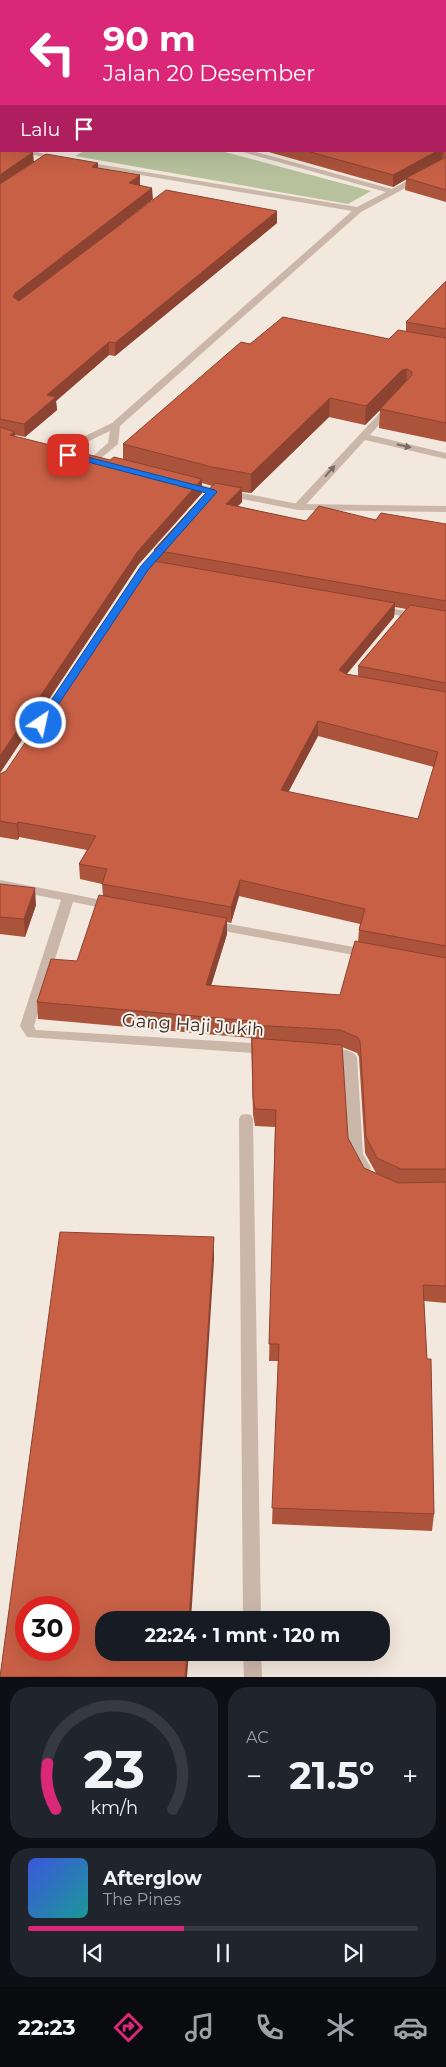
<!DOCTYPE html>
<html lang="id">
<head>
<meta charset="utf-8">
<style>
  :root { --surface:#171b24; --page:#20242c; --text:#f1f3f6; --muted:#9ea1a6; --line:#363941; --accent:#db2777 }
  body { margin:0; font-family:Montserrat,sans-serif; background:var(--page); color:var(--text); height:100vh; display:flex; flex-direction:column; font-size:19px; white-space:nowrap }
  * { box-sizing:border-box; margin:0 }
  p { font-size:16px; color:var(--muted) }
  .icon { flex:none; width:28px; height:28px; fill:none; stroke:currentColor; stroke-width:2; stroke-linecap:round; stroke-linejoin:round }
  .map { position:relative; height:1677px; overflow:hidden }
  .side { display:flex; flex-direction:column; gap:10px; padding:10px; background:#0d0f14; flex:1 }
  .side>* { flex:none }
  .hud { position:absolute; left:0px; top:0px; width:446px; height:152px; box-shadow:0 5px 20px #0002; background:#db2777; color:#fff; overflow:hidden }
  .speed { position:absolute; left:15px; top:1596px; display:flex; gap:10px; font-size:25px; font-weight:700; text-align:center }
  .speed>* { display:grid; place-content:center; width:65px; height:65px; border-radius:50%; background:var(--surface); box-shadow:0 5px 20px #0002; line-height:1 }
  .speed .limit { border:8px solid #d22; background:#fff; color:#111 }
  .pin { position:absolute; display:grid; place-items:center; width:42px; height:42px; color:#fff; margin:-21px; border-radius:10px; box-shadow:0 2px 8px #0006 }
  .me { position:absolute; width:55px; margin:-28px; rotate:34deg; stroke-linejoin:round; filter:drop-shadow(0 0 4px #0008) }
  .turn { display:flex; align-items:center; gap:18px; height:105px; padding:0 20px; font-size:22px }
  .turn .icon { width:65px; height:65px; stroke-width:2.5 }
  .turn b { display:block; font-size:35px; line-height:42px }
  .then { display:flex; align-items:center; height:48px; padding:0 20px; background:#0003; gap:10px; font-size:19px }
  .big { font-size:38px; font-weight:700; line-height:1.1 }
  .side .widget { flex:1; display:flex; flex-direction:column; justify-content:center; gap:8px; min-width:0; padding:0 18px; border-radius:20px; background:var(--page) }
  .side .dial { align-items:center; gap:0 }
  .dial svg { height:130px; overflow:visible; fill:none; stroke:var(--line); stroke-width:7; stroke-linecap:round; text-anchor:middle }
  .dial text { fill:var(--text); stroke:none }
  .song { display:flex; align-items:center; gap:15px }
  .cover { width:60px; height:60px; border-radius:8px; background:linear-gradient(135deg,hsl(230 70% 55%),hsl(180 70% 35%)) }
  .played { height:5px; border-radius:2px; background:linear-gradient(90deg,var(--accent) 40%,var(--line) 40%) }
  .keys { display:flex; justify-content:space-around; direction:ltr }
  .heat { display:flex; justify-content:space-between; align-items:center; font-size:28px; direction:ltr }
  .side .tiles { flex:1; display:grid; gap:10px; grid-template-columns:1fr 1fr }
  .widget:last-child { grid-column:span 2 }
  .trip { position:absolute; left:95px; top:1611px; width:295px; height:50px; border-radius:20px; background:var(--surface); box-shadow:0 5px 20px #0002; font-weight:700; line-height:50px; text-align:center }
  .menu { display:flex; height:80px; justify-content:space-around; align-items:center; background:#090b0e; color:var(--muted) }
  .menu .icon { width:35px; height:35px }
  .menu .on { color:var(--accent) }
  .menu b { font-size:22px; color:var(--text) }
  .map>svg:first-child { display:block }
  .green { fill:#b7c29d }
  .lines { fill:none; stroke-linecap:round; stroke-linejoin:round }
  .minor { fill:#cbb7a9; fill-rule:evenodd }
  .tertiary { fill:#cbb7a9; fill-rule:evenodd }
  .wall { fill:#ac533c; fill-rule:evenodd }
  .shaded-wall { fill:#8c4331 }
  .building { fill:#c86046; stroke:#8c4331; fill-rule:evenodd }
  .oneway { fill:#7a6b63 }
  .route { fill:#1a73e8; stroke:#114b97 }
  .labels { text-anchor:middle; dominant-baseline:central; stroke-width:4; stroke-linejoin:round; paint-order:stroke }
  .street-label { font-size:18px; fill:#382d29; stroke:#faf2ea }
</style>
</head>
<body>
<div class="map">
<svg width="446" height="1677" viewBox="0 0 446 1677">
  <rect width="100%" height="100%" fill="#f3e8dd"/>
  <!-- green -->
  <path class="green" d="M 84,151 L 221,151 L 371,191 L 348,204 L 75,156 Z"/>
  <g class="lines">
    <!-- minor -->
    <path class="minor" d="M 0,41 L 1,41 L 1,45 L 0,45 Z
      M 17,151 L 33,151 L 64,159 L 60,161 Z
      M 239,151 L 252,151 L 392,189 L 443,161 L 446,161 L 446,166 L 361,212 L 120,426 L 118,444 L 95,463 L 92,464 L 87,461 L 108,443 L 110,431 L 89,441 L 71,457 L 65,457 L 65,453 L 83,437 L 112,423 L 352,211 L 82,165 L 78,163 L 79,161 L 357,207 L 386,192 Z
      M 391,403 L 396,406 L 370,435 L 446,453 L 446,459 L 365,440 L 302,509 L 294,509 L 294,505 L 388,404 Z
      M 378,606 L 446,618 L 446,624 L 374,611 L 373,609 Z
      M 0,880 L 112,902 L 118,906 L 112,910 L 73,902 L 34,1026 L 36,1030 L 268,1044 L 273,1046 L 275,1049 L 273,1052 L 268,1054 L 27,1037 L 20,1026 L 61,900 L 0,888 Z
      M 213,921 L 370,950 L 377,954 L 370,958 L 208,928 L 206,925 L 208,922 Z
      M 326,1048 C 336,1048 351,1048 357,1057 L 363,1154 L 371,1168 L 369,1172 L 364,1173 L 359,1172 L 349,1154 L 343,1060 L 321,1056 L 319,1053 L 321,1050 Z
      M 246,1114 L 251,1115 L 253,1119 L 261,1620 L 243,1620 L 239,1119 L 241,1115 Z
      M 243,1652 L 261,1652 L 262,1677 L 244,1677 Z"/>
    <!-- tertiary -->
    <path class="tertiary" d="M 186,482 L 298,504 L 446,506 L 446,512 L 298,510 L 182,487 L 182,483 Z"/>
  </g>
  <!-- wall -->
  <path class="wall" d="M 0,0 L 446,0 L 446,202 L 405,190 L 406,179 L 393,187 L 265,151 L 445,151 L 445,1 L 1,1 L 1,40 L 0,40 Z
    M 0,46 L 1,46 L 1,151 L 33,162 L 98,163 L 98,168 L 140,175 L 140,185 L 153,199 L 113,230 L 277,223 L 115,356 L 109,355 L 56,401 L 57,410 L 25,437 L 15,435 L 15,437 L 110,460 L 123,459 L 123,444 L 250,344 L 389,339 L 406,331 L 406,322 L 446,281 L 446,442 L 379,428 L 380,410 L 365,425 L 329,417 L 251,493 L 242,492 L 242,502 L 237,506 L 306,521 L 376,520 L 446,524 L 446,1303 L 424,1301 L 434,1514 L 432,1531 L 272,1524 L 278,1361 L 269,1361 L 275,1127 L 255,1126 L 253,1114 L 251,1038 L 38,1019 L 37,1002 L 77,961 L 103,896 L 102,884 L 80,879 L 79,864 L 87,850 L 19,837 L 18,840 L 0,837 L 0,774 L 6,771 L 155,561 L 154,550 L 212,486 L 202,483 L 202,493 L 138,565 L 0,773 ZM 395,607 L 406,609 L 358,666 L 358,676 L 347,674 L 394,617 ZM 318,736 L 434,767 L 418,819 L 288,792 ZM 239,896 L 360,924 L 359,930 L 358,942 L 340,995 L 211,986 L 227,934 L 227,922 L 231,923 ZM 342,1047 L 357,1053 L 359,1057 L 365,1153 L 376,1173 L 364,1168 L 348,1138 Z
    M 0,884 L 36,905 L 25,937 L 0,934 Z"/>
  <!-- shaded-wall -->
  <path class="shaded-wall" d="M 437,151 L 443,151 L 442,159 L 393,187 L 393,175 Z
    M 33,152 L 34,163 L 0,187 L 0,175 Z
    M 98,163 L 98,175 L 92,167 Z
    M 140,175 L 140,187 L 129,183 Z
    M 152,188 L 153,199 L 16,306 L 13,297 L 15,293 Z
    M 277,211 L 277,223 L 115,356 L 115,343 Z
    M 109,342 L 109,355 L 56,401 L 57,410 L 25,437 L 24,424 L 47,395 Z
    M 407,369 L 406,387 L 401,389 L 365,425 L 366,406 L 402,370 Z
    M 330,398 L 329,417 L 251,493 L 251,474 Z
    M 15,432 L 16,445 L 10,435 Z
    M 202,479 L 202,493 L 138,565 L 0,773 L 0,756 L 138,551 Z
    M 242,488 L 242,502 L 226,518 L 226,504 Z
    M 395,603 L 394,617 L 338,684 L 339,670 Z
    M 318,721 L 318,736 L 281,806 L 281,790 Z
    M 18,822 L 19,837 L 18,840 L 17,824 Z
    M 240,880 L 239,896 L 231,923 L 231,907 Z
    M 35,888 L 36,905 L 25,937 L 24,919 Z
    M 227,918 L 227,934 L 206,1002 L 206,985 Z
    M 214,1237 L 214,1261 L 191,1620 L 189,1620 Z
    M 187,1652 L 189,1652 L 187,1677 L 185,1677 Z"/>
  <!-- building -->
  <path class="building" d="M 0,0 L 446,0 L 446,13 L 445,13 L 445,1 L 1,1 L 1,29 L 0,29 Z
    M 445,20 L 446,20 L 446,46 L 445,48 Z
    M 0,46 L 1,46 L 1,93 L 0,93 Z
    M 445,53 L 446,53 L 446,148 L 445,148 Z
    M 0,99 L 1,99 L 1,133 L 0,132 Z
    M 0,139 L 1,140 L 1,151 L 33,152 L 0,175 Z
    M 307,151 L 437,151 L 393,175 Z
    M 46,154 L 98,163 L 92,167 L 140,175 L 129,183 L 152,188 L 15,293 L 13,297 L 19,301 L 166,190 L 277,211 L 115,343 L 109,342 L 47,395 L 56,397 L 24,424 L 0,419 L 0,184 Z
    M 446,157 L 446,190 L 406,178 Z
    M 446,281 L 446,329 L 406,322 Z
    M 283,317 L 389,339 L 398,330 L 446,338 L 446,423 L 380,409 L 412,375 L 412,372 L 407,369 L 402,370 L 366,406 L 330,398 L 251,474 L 212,467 L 123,444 L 241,342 L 250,344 Z
    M 0,427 L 15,432 L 10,435 L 110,460 L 114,457 L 202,479 L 138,551 L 0,756 Z
    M 215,483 L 242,488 L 226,504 L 306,521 L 319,506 L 376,520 L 381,513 L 446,524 L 446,601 L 154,550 Z
    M 148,560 L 395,603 L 339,670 L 346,674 L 446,692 L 446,946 L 359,930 L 365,909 L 240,880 L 231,907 L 102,884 L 107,869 L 79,864 L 96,836 L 18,822 L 17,824 L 0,821 L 0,774 L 6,771 ZM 318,721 L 438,752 L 418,819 L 281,790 Z
    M 410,605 L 446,611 L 446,683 L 358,666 Z
    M 0,884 L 35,888 L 24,919 L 0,917 Z
    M 99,895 L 227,918 L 206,985 L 340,995 L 355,941 L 446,958 L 446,1169 L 401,1169 L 377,1158 L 366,1137 L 360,1041 L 357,1037 L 340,1030 L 251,1025 L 251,1021 L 37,1002 L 51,959 L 77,961 Z
    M 252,1038 L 342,1045 L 348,1138 L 364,1168 L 398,1183 L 446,1182 L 446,1286 L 423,1285 L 427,1359 L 431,1359 L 434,1514 L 272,1508 L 279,1344 L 269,1344 L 276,1110 L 255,1109 L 253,1098 Z
    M 60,1232 L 214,1237 L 189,1620 L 104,1620 L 104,1652 L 187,1652 L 185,1677 L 0,1677 ZM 26,1608 L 69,1608 L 69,1650 L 26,1650 Z"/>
  <!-- one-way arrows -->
  <defs><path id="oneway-solid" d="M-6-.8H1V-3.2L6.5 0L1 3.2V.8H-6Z" transform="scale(1.25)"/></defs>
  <g class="oneway">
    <use href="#oneway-solid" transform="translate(404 446) rotate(13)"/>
    <use href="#oneway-solid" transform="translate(330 471) rotate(-48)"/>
  </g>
  <!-- route -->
  <path class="route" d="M 68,452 L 215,490 L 217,492 L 148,570 L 46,723 L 41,726 L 36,723 L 141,566 L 206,493 L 65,456 L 65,453 Z"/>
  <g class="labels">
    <!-- street labels -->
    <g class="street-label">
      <text transform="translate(193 1025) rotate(4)">Gang Haji Jukih</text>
    </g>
  </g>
</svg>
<div class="speed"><div class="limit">30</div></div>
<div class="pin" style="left:68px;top:455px;background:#d93025"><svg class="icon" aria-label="arrive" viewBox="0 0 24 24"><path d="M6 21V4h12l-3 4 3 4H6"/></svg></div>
<svg class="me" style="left:41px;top:723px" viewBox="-20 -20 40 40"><circle r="17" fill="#1a73e8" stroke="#fff" stroke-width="3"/><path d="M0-11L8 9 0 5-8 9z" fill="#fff"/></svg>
<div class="trip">22:24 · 1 mnt · 120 m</div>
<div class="hud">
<div class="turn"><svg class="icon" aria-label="left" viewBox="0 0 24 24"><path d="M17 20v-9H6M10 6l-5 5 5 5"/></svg><div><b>90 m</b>Jalan 20 Desember</div></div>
<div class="then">Lalu<svg class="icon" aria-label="arrive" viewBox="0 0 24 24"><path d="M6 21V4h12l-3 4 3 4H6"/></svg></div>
</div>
</div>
<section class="side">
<div class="tiles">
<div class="widget dial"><svg viewBox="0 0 100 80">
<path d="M14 69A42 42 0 1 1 86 69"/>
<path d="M14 69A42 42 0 0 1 9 41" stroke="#db2777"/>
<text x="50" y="56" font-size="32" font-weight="700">23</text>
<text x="50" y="72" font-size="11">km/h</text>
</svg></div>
<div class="widget"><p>AC</p>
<div class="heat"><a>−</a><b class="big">21.5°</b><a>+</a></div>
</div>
<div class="widget">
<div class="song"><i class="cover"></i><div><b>Afterglow</b><p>The Pines</p></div></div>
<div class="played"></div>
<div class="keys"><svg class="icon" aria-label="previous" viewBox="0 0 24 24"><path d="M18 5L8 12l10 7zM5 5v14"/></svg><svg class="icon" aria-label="pause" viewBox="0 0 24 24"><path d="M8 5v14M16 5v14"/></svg><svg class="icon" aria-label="next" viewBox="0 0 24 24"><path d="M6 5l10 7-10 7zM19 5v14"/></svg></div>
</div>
</div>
</section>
<nav class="menu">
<b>22:23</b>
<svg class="icon on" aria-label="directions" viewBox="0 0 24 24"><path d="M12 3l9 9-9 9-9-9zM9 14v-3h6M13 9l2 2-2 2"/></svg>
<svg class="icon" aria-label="music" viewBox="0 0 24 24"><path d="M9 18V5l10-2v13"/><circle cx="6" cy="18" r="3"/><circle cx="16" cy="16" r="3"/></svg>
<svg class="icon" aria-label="phone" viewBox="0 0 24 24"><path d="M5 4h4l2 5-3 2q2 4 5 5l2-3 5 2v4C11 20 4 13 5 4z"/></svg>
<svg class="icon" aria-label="climate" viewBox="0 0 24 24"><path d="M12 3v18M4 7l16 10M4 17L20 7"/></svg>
<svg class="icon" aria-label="car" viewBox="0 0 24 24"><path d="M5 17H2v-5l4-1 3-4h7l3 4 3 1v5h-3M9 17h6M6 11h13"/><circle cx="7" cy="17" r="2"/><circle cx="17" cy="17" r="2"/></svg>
</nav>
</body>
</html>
